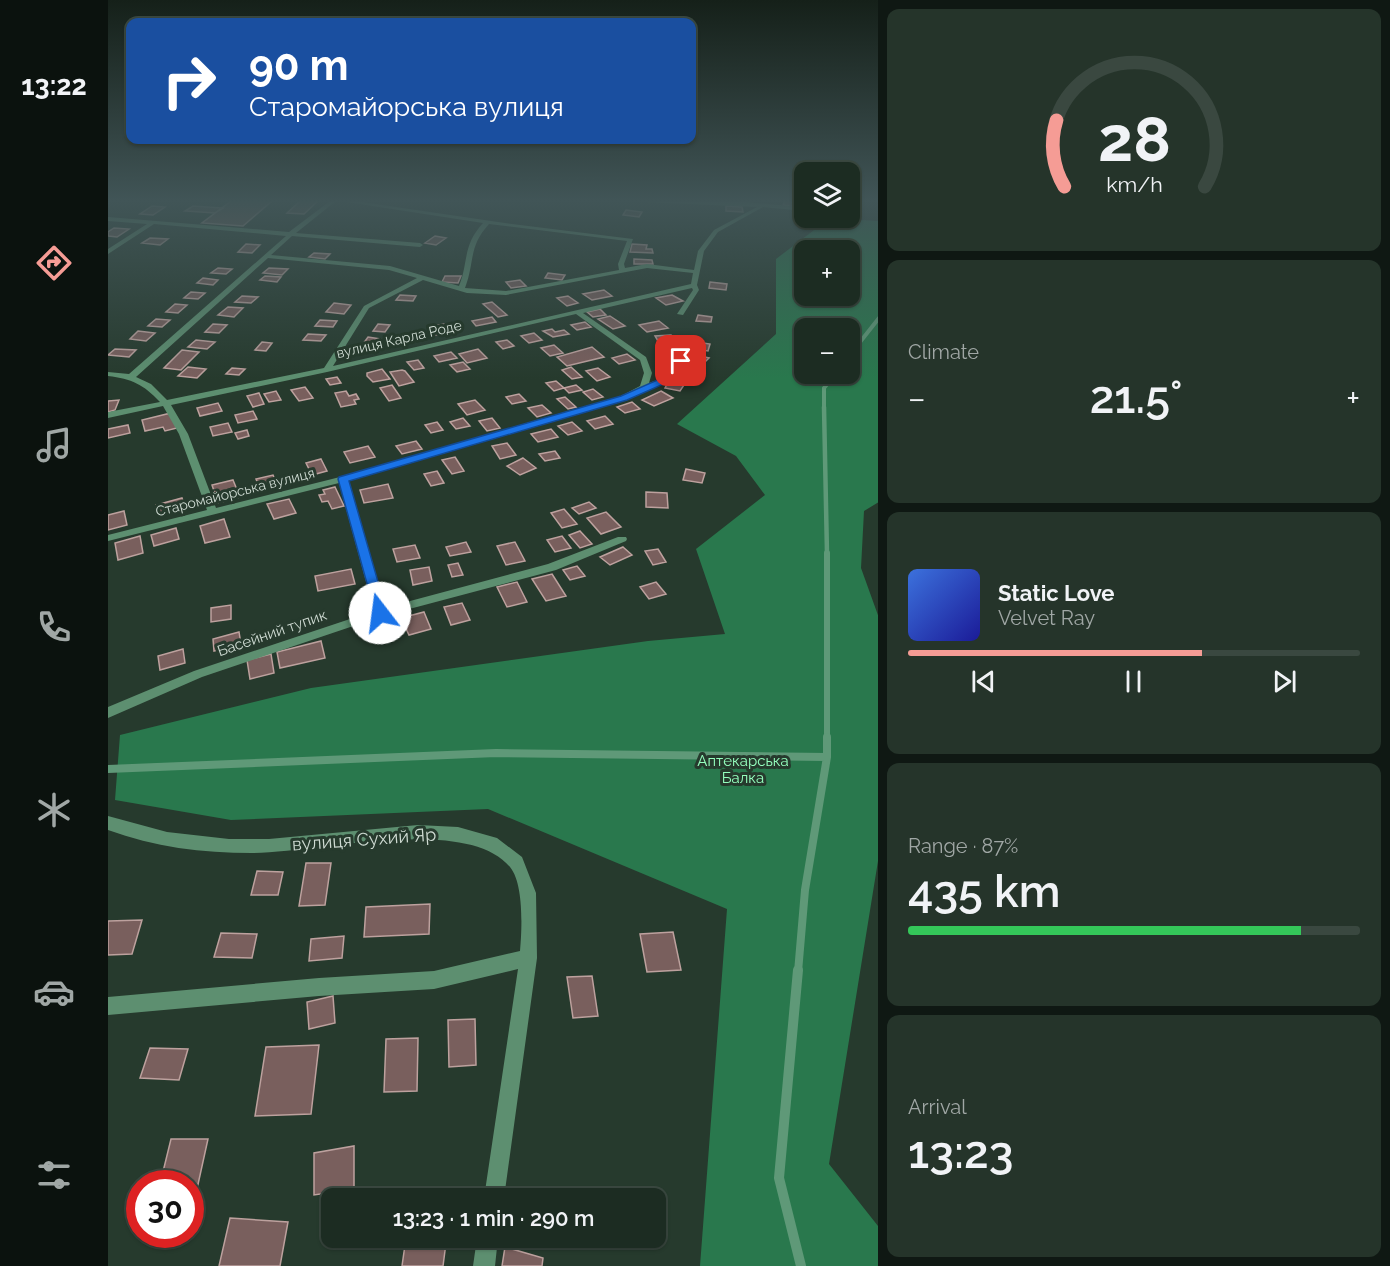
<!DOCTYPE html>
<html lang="en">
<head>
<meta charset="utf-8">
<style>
  :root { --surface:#1c2c22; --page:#25342a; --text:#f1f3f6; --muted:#a0a7a5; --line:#3a4840; --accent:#f59c95 }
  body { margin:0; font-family:Raleway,sans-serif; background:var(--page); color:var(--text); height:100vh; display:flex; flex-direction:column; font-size:22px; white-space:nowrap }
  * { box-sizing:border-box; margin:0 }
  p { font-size:20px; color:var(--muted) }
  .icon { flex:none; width:33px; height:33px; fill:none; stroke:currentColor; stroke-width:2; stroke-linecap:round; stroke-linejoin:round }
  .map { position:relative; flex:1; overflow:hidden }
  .sheet { display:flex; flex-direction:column; gap:9px; padding:9px; background:#0f1813; width:512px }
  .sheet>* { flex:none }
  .top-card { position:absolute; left:18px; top:18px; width:570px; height:126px; border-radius:12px; box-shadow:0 2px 4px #0004,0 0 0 2px var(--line); background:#1a4fa0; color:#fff; overflow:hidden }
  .controls { position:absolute; left:686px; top:162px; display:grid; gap:12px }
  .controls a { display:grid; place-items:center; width:66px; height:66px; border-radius:12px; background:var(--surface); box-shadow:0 2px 4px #0004,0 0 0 2px var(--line); font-size:30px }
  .speed { position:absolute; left:18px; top:1170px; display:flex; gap:12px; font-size:30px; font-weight:700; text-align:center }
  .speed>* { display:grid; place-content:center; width:78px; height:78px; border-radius:50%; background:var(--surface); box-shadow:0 2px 4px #0004,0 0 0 2px var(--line); line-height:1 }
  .speed .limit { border:9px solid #d22; background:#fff; color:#111 }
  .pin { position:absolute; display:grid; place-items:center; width:51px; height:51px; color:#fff; margin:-26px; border-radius:12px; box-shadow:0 3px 9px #0006 }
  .me { position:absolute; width:66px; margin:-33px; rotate:345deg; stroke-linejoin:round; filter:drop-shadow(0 0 4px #0008) }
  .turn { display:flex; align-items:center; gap:21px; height:126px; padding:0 24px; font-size:27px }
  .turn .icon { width:78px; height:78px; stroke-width:2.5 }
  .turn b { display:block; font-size:42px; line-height:51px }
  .big { font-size:45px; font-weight:600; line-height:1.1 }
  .sheet .tile { flex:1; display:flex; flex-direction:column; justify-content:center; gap:9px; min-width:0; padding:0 21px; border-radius:12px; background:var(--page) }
  .sheet .dial { align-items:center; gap:0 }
  .dial svg { height:156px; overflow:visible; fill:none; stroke:var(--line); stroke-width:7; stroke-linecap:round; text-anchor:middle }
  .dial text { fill:var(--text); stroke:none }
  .song { display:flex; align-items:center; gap:18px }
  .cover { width:72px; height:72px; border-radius:9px; background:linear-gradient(135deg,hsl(220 70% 55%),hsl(240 70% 35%)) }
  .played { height:6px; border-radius:3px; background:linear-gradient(90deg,var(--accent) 65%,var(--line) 65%) }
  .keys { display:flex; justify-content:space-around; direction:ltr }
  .heat { display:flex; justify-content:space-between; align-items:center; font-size:33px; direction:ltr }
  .charge { height:9px; border-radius:4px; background:linear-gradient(90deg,#34c759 87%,var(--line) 0) }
  .trip { position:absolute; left:213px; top:1188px; width:345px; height:60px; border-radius:12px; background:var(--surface); box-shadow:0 2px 4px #0004,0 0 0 2px var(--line); font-weight:600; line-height:60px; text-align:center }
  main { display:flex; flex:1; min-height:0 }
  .dock { display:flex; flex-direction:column; width:108px; justify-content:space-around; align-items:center; background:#0b120e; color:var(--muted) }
  .dock .icon { width:42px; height:42px }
  .dock .current { color:var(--accent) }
  .dock b { font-size:27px; color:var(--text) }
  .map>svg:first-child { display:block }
  .forest { fill:#29784d; fill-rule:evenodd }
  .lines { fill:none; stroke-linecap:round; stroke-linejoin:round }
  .stream-far4 { stroke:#5f9978; stroke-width:4 }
  .stream-far3 { stroke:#5f9978; stroke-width:4.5 }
  .stream-far2 { stroke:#5f9978; stroke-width:6 }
  .stream-far1 { stroke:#5f9978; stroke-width:8 }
  .stream { stroke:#5f9978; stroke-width:10 }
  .building { fill:#795f5d; stroke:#bda19e; stroke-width:1.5 }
  .street { fill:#5d8f70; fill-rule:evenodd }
  .route { fill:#1a73e8; stroke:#114b97; stroke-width:1.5 }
  .labels { text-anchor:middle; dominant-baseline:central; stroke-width:6; stroke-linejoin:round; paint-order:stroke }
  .far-street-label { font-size:14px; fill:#cedad2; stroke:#263a2d }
  .street-label { font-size:15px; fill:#cedad2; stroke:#263a2d }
  .park-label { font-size:15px; fill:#95ffbe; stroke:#263a2d }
  .near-street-label { font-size:18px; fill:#cedad2; stroke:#263a2d }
</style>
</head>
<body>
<main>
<nav class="dock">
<b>13:22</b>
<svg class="icon current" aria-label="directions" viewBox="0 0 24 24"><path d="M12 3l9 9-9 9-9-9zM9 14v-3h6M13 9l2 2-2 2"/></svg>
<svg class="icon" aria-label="music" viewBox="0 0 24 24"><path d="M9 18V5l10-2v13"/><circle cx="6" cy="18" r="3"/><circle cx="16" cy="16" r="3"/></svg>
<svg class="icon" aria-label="phone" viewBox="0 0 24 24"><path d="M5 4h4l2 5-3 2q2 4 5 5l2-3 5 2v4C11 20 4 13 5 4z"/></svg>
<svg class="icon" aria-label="climate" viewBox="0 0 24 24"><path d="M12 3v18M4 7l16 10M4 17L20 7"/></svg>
<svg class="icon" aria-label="car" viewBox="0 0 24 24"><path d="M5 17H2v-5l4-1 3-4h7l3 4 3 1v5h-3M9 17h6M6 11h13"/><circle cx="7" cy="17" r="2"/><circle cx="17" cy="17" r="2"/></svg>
<svg class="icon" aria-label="filters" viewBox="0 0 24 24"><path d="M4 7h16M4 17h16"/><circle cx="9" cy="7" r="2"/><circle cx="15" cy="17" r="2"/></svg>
</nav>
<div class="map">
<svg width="771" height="1266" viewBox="0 0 771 1266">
  <rect width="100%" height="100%" fill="#263a2d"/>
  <!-- forest -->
  <path class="forest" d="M 722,218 L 771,221 L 771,502 L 756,511 L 753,568 L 771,618 L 770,861 L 721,1164 L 770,1226 L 770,1266 L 592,1266 L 619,909 L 380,809 L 123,820 L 7,800 L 12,735 L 203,688 L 540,641 L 617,634 L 588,549 L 657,495 L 628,456 L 569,424 L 668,334 L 668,259 ZM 696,250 L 741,250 L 741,296 L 696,296 ZM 696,328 L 741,328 L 741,374 L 696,374 Z"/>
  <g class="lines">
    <!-- stream-far4 -->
    <path class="stream-far4" d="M 741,356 L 771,318
      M 716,408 L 716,388 L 728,374"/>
    <!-- stream-far3 -->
    <path class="stream-far3" d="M 716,407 L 719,554"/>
    <!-- stream-far2 -->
    <path class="stream-far2" d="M 719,739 L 719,553"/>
    <!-- stream-far1 -->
    <path class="stream-far1" d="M 0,769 L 388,753 L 719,757
      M 690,972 L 697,890 L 719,757 L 719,737"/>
    <!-- stream -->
    <path class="stream" d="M 690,970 L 671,1178 L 693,1266"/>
  </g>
  <!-- building -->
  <path class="building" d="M 123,201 L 164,201 L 135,226 L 94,223 Z
    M 192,201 L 210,201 L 196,214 L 179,213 Z
    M 677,201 L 696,203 L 696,208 L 675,205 Z
    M 44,206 L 57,207 L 45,215 L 32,214 Z
    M 85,206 L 115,208 L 107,213 L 77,211 Z
    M 618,206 L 634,207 L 635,212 L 618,211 Z
    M 518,210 L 534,212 L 531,217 L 515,215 Z
    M 6,228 L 21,229 L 9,237 L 0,236 L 0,232 Z
    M 327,236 L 338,238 L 328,245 L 317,243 Z
    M 42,238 L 60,239 L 52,245 L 34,243 Z
    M 138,244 L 152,245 L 144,253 L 130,252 Z
    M 524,244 L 539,245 L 538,249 L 544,249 L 545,253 L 522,252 Z
    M 206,253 L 222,254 L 217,259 L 201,257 Z
    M 526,259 L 544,260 L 545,264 L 526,264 Z
    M 110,268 L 124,269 L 118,274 L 103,273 Z
    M 161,268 L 180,269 L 174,275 L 155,273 Z
    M 440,273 L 457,275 L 454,280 L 437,278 Z
    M 157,276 L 173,277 L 169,282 L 152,280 Z
    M 337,276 L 353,276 L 350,283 L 334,282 Z
    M 95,278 L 110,280 L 105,285 L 89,283 Z
    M 412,280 L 418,286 L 403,288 L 398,282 Z
    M 602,282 L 619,284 L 618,290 L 601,288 Z
    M 496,290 L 504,296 L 484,300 L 475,294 Z
    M 83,292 L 97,293 L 90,299 L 76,298 Z
    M 292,295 L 308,296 L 305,301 L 288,300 Z
    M 564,295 L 575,301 L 558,305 L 548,298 Z
    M 134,296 L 150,297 L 143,303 L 127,302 Z
    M 460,296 L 470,303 L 459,306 L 449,298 Z
    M 384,302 L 399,315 L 390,317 L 375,304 Z
    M 226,303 L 243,305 L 236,314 L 218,312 Z
    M 67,304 L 79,305 L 70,313 L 58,312 Z
    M 120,307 L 135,308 L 126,317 L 110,315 Z
    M 492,309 L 498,315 L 485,317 L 479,312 Z
    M 590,315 L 604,317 L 603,322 L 588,321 Z
    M 502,316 L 517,326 L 505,329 L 490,319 Z
    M 384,317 L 388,322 L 368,326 L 364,321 Z
    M 48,319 L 62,320 L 54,327 L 40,326 Z
    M 212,320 L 229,321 L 225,327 L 207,326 Z
    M 551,321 L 560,328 L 539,332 L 531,325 Z
    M 477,322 L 483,327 L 469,330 L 463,325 Z
    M 105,324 L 119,325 L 111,333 L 97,332 Z
    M 270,324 L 282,325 L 277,332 L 265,331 Z
    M 336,324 L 344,332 L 328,335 L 321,327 Z
    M 444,329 L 447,332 L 456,330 L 461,334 L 445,337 L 435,331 Z
    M 30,331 L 47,333 L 38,341 L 22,339 Z
    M 426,333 L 434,340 L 421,343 L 413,336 Z
    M 200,334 L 218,335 L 213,341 L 195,340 Z
    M 563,335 L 571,347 L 554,348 L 547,336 Z
    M 260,337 L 273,339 L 269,346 L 255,344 Z
    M 88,340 L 107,342 L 99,349 L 80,347 Z
    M 399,340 L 406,346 L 395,349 L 388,342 Z
    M 154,342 L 164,343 L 158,351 L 147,350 Z
    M 589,342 L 602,344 L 600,351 L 587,349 Z
    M 446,345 L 455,353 L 442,356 L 433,348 Z
    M 484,347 L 496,357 L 459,366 L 449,357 Z
    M 7,349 L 28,350 L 21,357 L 0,355 Z
    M 370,349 L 379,358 L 359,363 L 351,354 Z
    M 74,350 L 91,352 L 73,370 L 56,368 Z
    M 343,352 L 349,358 L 331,362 L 326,356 Z
    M 519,354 L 527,360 L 511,364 L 504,358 Z
    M 588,355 L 601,358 L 595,364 L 582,361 Z
    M 310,360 L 316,368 L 306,370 L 299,362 Z
    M 355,362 L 362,369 L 349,372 L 342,365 Z
    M 80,367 L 98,369 L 89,378 L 70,376 Z
    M 463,367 L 474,377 L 464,379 L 454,370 Z
    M 124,368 L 137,369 L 131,375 L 118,374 Z
    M 490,368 L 502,377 L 489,381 L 478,371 Z
    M 274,369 L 282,379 L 265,382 L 259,376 L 259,373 Z
    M 294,370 L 297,371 L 306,382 L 291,386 L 282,372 Z
    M 229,377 L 233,383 L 222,385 L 218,379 Z
    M 562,379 L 578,382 L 572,391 L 557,388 Z
    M 448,381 L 456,388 L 446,391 L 438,383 Z
    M 284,385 L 293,398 L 281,401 L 272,388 Z
    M 468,385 L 474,390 L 461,393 L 456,388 Z
    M 197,387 L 205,398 L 191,401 L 183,390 Z
    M 485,389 L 495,397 L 484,400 L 475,392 Z
    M 168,391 L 173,400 L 161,402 L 156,394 Z
    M 238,391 L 241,396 L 248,394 L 251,399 L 246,400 L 248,404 L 233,407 L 227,393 Z
    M 553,391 L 565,398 L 546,406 L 534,400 Z
    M 151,393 L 156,404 L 145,407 L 139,396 Z
    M 411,394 L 418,401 L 404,404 L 398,397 Z
    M 457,397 L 468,407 L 460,409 L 449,399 Z
    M 11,400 L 7,410 L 0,412 L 0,401 Z
    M 367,400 L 377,410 L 359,415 L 350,404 Z
    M 524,402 L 532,409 L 517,413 L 509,407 Z
    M 110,403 L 114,411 L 92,416 L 89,408 Z
    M 434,405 L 443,413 L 429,417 L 420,408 Z
    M 145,411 L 149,419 L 130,423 L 127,415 Z
    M 63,413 L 69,428 L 57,431 L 55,427 L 37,431 L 34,420 Z
    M 497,416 L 505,424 L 487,429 L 479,421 Z
    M 355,418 L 362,426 L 348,429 L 342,422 Z
    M 384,418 L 392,428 L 379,431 L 371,421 Z
    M 329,422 L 335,430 L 323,433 L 317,425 Z
    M 464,422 L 474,431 L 460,435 L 450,426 Z
    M 120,423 L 124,432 L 105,436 L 102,427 Z
    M 20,425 L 22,433 L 0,438 L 0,429 Z
    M 443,429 L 450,437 L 430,442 L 423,434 Z
    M 139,430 L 141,436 L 130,439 L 127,433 Z
    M 308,441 L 314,449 L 294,454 L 288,446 Z
    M 399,443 L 408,455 L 392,459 L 384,446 Z
    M 260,446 L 267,457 L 242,463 L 236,452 Z
    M 447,451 L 452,458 L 437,461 L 431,454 Z
    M 347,457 L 356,471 L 344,474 L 334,460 Z
    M 415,458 L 428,468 L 412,475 L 399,466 Z
    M 213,459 L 219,471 L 204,475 L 198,463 Z
    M 578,469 L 597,473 L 594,483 L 575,480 Z
    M 329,471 L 336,483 L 323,486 L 316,474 Z
    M 165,475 L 170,486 L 153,491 L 148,479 Z
    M 125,480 L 132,497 L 110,503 L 104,485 Z
    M 280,484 L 285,498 L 256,503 L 252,490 Z
    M 227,487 L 236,506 L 224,509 L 220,501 L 214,502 L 211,495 L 217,494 L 215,490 Z
    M 538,492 L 559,493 L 560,508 L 538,507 Z
    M 74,498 L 78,509 L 52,516 L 48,505 Z
    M 181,499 L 188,513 L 166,519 L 159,504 Z
    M 481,502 L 488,508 L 471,514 L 464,508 Z
    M 456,509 L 469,524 L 454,528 L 443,513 Z
    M 16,511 L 19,525 L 0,530 L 0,515 Z
    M 498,512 L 513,527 L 493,534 L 479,518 Z
    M 116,519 L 122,537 L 97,543 L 92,526 Z
    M 68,528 L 71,539 L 46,546 L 43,535 Z
    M 472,531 L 484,544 L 472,548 L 461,535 Z
    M 32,536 L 35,553 L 10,560 L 7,543 Z
    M 454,536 L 463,548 L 447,552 L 439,540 Z
    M 358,542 L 363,552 L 342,556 L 338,547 Z
    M 407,542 L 417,561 L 398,565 L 389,546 Z
    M 307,545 L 312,558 L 289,562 L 285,549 Z
    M 515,547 L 524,555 L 502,565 L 492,557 Z
    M 550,549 L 558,562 L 545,565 L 537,551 Z
    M 350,563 L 355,575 L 344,577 L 340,565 Z
    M 469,566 L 477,576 L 462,580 L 455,570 Z
    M 321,567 L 324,581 L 305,585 L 302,570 Z
    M 243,569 L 247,584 L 210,591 L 207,576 Z
    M 444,574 L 458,596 L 438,601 L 424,579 Z
    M 409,582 L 419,602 L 399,607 L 389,587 Z
    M 548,582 L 558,594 L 541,599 L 532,587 Z
    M 354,603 L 362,620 L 343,625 L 336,607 Z
    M 123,605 L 123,619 L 103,622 L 103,608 Z
    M 316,612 L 323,629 L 301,635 L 293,618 Z
    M 131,632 L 133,644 L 106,651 L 105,639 Z
    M 213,641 L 217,658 L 172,668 L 169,652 Z
    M 75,649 L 77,663 L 52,670 L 50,656 Z
    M 163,654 L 166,673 L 142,679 L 139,660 Z
    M 198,863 L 223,863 L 217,905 L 191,906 Z
    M 149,871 L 175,872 L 170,895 L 143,895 Z
    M 322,904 L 321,934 L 256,937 L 258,907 Z
    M 34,920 L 24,954 L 0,955 L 0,921 Z
    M 565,932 L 573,970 L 539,972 L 532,934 Z
    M 113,933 L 149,934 L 144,958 L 106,957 Z
    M 236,936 L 234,958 L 201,961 L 203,939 Z
    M 484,976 L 490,1016 L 465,1018 L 459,977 Z
    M 225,996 L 227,1023 L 201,1029 L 199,1002 Z
    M 367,1019 L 368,1065 L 341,1067 L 340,1020 Z
    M 310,1038 L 309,1091 L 276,1092 L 278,1039 Z
    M 211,1045 L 203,1114 L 147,1116 L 158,1047 Z
    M 42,1048 L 80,1049 L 71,1080 L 32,1078 Z
    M 63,1139 L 100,1139 L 87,1198 L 82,1198 L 82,1184 L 52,1184 Z
    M 246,1146 L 246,1189 L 206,1195 L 206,1153 Z
    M 122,1218 L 180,1222 L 172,1266 L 111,1266 Z
    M 298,1238 L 338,1243 L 335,1266 L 294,1266 Z
    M 397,1247 L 435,1258 L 434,1266 L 394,1266 Z"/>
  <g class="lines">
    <!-- street -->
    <path class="street" d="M 222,201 L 228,201 L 188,233 L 312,243 L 315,245 L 312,247 L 184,236 L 163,255 L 282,266 L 351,286 C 361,261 354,246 375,223 L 232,201 L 247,201 L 404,224 L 525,239 L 516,264 L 517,268 L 539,264 L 586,270 L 590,251 L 606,230 L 649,207 L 513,201 L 624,201 L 696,207 L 696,211 L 655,207 L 610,232 L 596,251 L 589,285 L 591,290 L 575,315 L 569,314 L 585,290 L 584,288 L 475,313 L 538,357 L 544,373 L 541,383 L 552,379 L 570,359 L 576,359 L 576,363 L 558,383 L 539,389 L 519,400 L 240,481 L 276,608 L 440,564 L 510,537 L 518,537 L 519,539 L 518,541 L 448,570 L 275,616 L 94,677 L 0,718 L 0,707 L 86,671 L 266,611 L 231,483 L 0,541 L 0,535 L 99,510 L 71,434 L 55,406 L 0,418 L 0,412 L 52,402 C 35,384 24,379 0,376 L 0,372 L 21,374 L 178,236 L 46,224 L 0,254 L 0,249 L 39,224 L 0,221 L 0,217 L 181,232 ZM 381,224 L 519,241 L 510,264 L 511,270 L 398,291 L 357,288 C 367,262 360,247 381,224 ZM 160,258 L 281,270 L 309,278 L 256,306 L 216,368 L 59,400 L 43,384 L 28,377 ZM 539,268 L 585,273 L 583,284 L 225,366 L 261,308 L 315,280 L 359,293 L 398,295 ZM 468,314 L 532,360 L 536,373 L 532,386 L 513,396 L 232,477 L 108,508 L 80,434 L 63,405 L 219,372 Z
      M 0,816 L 59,832 L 121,839 L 161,839 L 310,825 L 350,827 L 389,838 L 414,857 L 428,893 L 429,958 L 396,1198 L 376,1198 L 410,969 L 326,989 L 211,996 L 0,1015 L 0,997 L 211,978 L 326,971 L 412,951 C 414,929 416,884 402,867 C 358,814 206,853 144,853 C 94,853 46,847 0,830 Z
      M 369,1238 L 390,1238 L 387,1266 L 365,1266 Z"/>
  </g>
  <!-- sky -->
  <linearGradient id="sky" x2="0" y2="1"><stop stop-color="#152019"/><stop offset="0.53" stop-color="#415557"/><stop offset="1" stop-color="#415557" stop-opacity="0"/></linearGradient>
  <rect width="771" height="379" fill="url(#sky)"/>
  <!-- route -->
  <path class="route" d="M 570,359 L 577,361 L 558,383 L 519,400 L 241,481 L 279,613 L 277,616 L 268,616 L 230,479 L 231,477 L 513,396 L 552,379 Z"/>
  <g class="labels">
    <!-- far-street labels -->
    <g class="far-street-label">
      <text transform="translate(291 339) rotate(-13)">вулиця Карла Роде</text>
      <text transform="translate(127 492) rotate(-14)">Старомайорська вулиця</text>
    </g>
    <!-- street labels -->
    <g class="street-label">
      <text transform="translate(164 633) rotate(-19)">Басейний тупик</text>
    </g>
    <!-- park labels -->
    <g class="park-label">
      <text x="635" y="761">Аптекарська<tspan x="635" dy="17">Балка</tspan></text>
    </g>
    <!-- near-street labels -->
    <g class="near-street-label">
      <text transform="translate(256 839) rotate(-4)">вулиця Сухий Яр</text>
    </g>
  </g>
</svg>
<div class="controls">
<a><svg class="icon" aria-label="layers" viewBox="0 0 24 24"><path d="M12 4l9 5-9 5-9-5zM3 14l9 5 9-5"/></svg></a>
<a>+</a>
<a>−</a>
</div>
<div class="speed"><div class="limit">30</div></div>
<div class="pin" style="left:573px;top:361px;background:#d93025"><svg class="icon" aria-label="arrive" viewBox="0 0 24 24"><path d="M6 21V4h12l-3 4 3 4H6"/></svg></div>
<svg class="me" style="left:272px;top:613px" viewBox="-20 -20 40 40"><circle r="19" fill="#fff"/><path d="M0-13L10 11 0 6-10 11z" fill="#1a73e8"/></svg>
<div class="trip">13:23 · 1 min · 290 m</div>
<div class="top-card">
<div class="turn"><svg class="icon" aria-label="right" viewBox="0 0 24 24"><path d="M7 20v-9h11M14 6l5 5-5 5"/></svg><div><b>90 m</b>Старомайорська вулиця</div></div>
</div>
</div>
<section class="sheet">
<div class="tile dial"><svg viewBox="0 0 100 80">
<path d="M14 69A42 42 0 1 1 86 69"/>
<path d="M14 69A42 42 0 0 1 10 35" stroke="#f59c95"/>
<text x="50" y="56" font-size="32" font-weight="700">28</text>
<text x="50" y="72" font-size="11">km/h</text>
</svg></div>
<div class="tile"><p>Climate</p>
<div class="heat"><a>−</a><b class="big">21.5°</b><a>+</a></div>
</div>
<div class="tile">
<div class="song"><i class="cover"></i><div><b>Static Love</b><p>Velvet Ray</p></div></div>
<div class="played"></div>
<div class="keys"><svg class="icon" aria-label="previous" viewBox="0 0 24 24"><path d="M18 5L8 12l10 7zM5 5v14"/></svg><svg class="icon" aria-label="pause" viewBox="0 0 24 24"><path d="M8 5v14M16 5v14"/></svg><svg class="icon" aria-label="next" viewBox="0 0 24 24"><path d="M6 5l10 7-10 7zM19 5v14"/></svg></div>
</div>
<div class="tile"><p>Range · 87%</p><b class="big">435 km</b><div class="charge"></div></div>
<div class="tile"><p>Arrival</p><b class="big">13:23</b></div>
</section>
</main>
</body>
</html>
